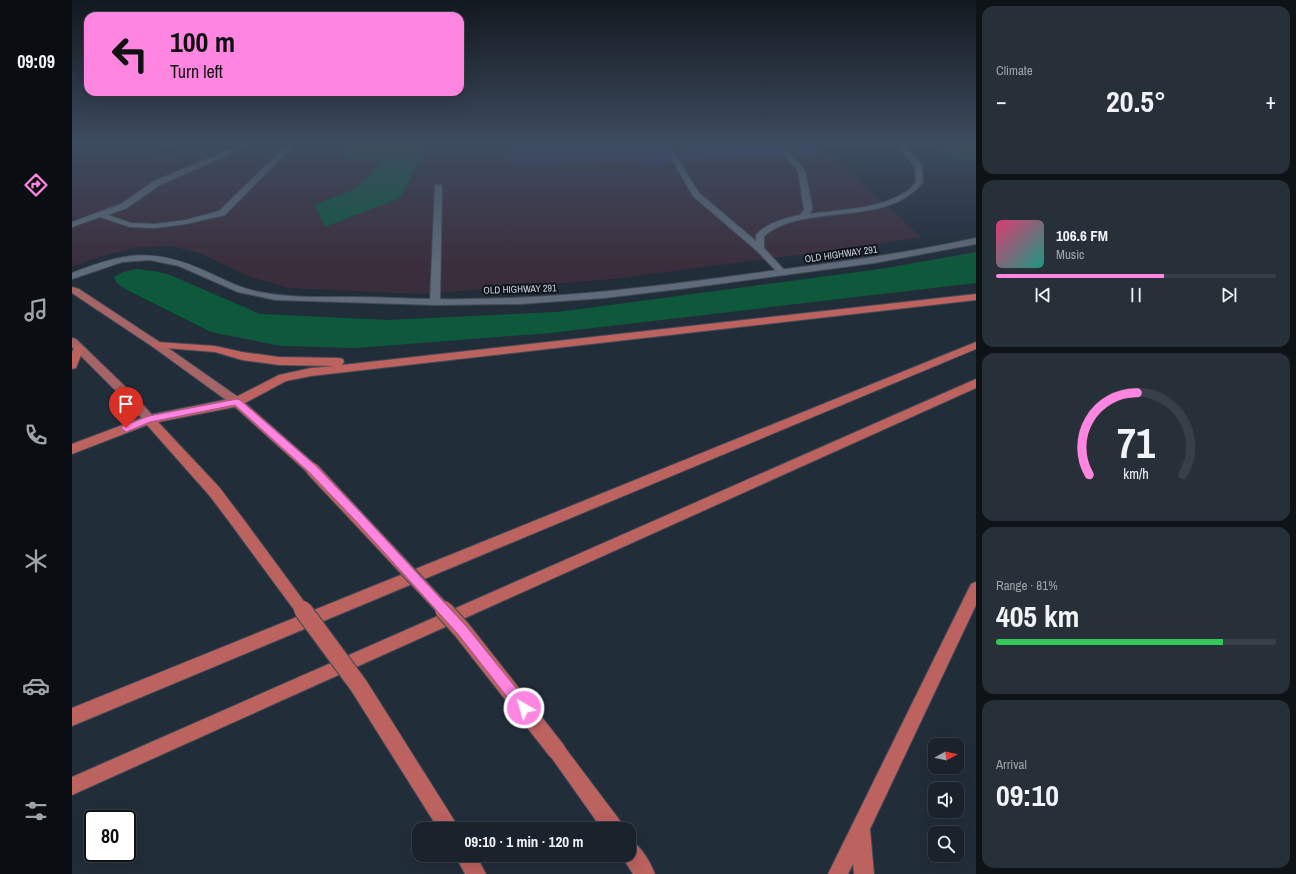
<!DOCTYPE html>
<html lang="en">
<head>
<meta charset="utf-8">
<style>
  :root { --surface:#1a222c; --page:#272f38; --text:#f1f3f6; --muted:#9fa4a9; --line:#383f48; --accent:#fe85e0 }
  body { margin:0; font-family:"Archivo Narrow",sans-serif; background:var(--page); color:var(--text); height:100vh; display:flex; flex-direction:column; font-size:15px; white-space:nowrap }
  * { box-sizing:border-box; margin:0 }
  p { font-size:13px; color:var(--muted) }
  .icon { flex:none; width:22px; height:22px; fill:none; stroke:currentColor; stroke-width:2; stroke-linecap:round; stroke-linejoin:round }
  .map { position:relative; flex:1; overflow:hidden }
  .drawer { display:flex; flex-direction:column; gap:6px; padding:6px; background:#0e1318; width:320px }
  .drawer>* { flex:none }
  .hud { position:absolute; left:12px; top:12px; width:380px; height:84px; border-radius:12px; box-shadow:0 4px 16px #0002,0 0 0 1px var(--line); background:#fe85e0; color:#111; overflow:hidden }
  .needle { width:26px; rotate:82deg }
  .buttons { position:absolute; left:856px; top:738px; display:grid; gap:8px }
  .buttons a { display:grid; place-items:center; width:36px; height:36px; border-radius:8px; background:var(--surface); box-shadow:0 4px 16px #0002,0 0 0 1px var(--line); font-size:20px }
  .speed { position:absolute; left:12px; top:810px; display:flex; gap:8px; font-size:20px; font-weight:700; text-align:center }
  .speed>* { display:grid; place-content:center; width:52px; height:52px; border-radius:50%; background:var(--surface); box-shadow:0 4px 16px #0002,0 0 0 1px var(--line); line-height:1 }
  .speed .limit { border:2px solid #111; border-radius:6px; background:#fff; color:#111 }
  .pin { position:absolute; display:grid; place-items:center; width:34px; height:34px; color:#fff; margin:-41px -17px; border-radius:50% 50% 50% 0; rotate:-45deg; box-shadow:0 0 4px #0007 }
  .pin .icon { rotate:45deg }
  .me { position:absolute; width:44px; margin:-22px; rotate:322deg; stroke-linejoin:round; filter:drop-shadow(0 0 3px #0008) }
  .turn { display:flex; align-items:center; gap:14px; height:84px; padding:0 20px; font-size:18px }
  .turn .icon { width:52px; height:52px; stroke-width:2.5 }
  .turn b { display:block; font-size:28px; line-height:34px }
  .big { font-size:30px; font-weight:800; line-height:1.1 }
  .drawer .widget { flex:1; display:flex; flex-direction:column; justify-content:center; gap:6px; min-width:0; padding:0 14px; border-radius:12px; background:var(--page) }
  .drawer .dial { align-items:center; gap:0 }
  .dial svg { height:104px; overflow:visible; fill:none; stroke:var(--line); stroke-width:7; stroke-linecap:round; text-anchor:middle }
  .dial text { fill:var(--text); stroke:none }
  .song { display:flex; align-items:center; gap:12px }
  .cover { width:48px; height:48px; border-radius:6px; background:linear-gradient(135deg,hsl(340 70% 55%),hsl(170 70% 35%)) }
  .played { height:4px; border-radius:2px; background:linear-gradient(90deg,var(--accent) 60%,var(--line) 60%) }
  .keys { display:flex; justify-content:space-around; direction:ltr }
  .heat { display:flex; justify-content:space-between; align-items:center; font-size:22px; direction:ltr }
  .charge { height:6px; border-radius:3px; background:linear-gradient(90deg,#34c759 81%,var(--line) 0) }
  .trip { position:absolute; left:340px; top:822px; width:224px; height:40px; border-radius:12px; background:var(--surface); box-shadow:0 4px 16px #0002,0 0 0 1px var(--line); font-weight:800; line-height:40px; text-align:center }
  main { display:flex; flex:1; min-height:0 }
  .tab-bar { display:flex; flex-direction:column; width:72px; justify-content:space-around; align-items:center; background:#0a0e12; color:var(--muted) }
  .tab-bar .icon { width:28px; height:28px }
  .tab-bar .active { color:var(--accent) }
  .tab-bar b { font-size:18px; color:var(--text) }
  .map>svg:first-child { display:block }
  .commercial { fill:#3b2e3c }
  .green { fill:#0e593c }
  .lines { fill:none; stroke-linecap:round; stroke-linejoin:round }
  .service-casing { stroke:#414a55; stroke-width:2 }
  .minor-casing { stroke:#414a55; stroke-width:2 }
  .primary-casing { stroke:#414a55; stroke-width:2 }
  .trunk-casing { stroke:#414a55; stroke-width:2 }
  .service { fill:#5f6b7a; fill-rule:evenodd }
  .minor { fill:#5f6b7a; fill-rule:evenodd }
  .primary { fill:#a56466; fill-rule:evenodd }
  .trunk { fill:#bc625f; fill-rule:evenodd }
  .trunk-bridge-far1-casing { stroke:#414a55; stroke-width:15; stroke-linecap:butt }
  .trunk-bridge-casing { stroke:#414a55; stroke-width:20; stroke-linecap:butt }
  .trunk-bridge-far1 { stroke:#bc625f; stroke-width:13 }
  .trunk-bridge { stroke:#bc625f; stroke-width:18 }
  .wall { fill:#413671 }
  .building { fill:#4c3f83; stroke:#352c5c }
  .route { fill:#fe85e0; stroke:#a55692 }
  .labels { text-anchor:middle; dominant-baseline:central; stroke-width:4; stroke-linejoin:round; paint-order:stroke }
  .far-street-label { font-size:10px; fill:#cbd2db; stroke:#10151b }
</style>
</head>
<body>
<main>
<nav class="tab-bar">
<b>09:09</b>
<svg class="icon active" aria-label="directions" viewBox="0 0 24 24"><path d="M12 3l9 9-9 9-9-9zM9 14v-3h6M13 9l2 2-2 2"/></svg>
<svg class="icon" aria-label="music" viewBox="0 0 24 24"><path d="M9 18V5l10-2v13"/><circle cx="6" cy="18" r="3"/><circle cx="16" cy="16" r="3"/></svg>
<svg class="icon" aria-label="phone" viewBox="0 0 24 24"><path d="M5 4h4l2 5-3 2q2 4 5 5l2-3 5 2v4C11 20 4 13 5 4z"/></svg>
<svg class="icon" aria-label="climate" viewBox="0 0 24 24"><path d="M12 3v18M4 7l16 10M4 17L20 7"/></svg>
<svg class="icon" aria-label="car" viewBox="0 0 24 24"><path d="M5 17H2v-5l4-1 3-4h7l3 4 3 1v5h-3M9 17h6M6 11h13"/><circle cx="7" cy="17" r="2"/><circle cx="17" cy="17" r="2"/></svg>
<svg class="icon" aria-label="filters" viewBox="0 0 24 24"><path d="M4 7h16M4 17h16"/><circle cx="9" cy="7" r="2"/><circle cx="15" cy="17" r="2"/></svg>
</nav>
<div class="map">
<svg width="904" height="874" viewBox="0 0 904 874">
  <rect width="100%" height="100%" fill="#222d3a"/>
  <!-- commercial -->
  <path class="commercial" d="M 0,145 L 74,145 L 93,156 L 123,145 L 270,145 L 272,159 L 311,162 L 284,188 L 242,205 L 253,227 L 328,198 L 356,145 L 748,145 L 849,237 L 772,249 L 540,279 L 470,285 L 348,294 L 216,288 L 176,276 L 130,254 L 99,246 L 68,247 L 30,256 L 0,267 Z"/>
  <!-- green -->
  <path class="green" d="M 270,145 L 356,145 L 328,198 L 253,227 L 242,205 L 284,188 L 311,162 L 272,159 Z
    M 871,145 L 904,145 L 904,162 L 864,155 Z
    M 904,252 L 904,283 L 478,333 L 285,348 L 209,346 L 139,332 L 53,289 L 45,283 L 42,277 L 51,272 L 65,269 L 82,271 L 98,275 L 188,314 L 316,320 L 486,312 L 808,269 Z"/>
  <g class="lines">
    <!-- service casing -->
    <g class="service-casing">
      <path id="service" d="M 169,145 L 178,145 L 88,185 L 55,208 L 36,215 L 59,223 L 83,224 L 114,220 L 147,211 L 215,145 L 222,145 L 153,215 L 114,224 L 83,228 L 58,227 L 28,217 L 0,227 L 0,222 L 49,204 L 82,181 Z
        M 712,145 L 733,171 L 740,205 L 740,210 L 737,214 C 766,210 807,209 832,193 C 837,191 840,186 844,182 L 843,167 L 825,145 L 832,145 L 850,166 L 851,182 C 814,229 735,201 692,236 L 692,248 L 715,273 L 714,275 L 708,275 L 685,251 L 621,196 L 594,149 L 599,148 L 627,193 L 684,241 L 684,235 C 694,223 713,218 728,215 L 732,210 L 726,171 L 707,148 L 700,149 L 697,147 L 700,145 Z
        M 363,185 L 369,185 L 370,187 L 368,302 L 363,305 L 358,302 Z"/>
    </g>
    <!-- minor casing -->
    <g class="minor-casing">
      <path id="minor" d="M 904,238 L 904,244 L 802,263 L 616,288 L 532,298 L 448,304 L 363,305 L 204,300 L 166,292 L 107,266 L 78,260 L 50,262 L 0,279 L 0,273 C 52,253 80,247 133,271 C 153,280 171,290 193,293 C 222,298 252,297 281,297 C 309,297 336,299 364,299 C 477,301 588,286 699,271 C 768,262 836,253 904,238 Z"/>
    </g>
    <!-- primary casing -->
    <g class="primary-casing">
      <path id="primary" d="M 0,287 L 7,289 L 89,343 L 169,399 L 171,402 L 169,405 L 165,406 L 161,405 L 81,347 L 0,293 Z
        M 0,338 L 4,339 L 64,397 L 81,416 L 83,419 L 81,422 L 77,423 L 73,422 L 56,403 L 0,347 Z"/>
    </g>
    <!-- trunk casing -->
    <g class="trunk-casing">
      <path id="trunk" d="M 904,294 L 904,300 L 239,376 L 214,381 L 173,403 L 244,465 L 246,469 L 244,473 L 240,474 L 236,473 L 163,407 L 86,422 L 147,487 L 169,516 L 171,520 L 169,524 L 164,526 L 159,524 L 137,495 L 75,425 L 0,454 L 0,444 L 77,415 L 162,398 L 207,375 L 239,368 L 263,366 L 207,365 L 170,360 L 143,352 L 81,347 L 80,345 L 81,343 L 85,342 L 143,346 L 170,352 L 207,357 L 267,358 L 271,359 L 272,362 L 270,365 Z
        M 904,342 L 904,349 L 0,726 L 0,708 Z
        M 7,345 L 12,348 L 5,365 L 4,368 L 0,369 L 0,352 L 3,346 Z
        M 904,379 L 904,388 L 0,795 L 0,777 Z
        M 904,582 L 904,605 L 798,829 L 802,874 L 782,874 L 781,864 L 776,874 L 756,874 L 899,584 Z
        M 485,742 L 491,745 L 549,822 L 552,829 L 530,829 L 479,757 L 476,751 L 479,745 Z
        M 557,840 C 569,845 578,862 583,874 L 561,874 L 549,855 L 557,855 Z
        M 383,855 L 404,855 L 414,874 L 393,874 Z"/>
    </g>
    <!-- service -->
    <use href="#service" class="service"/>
    <!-- minor -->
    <use href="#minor" class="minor"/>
    <!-- primary -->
    <use href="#primary" class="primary"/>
    <!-- trunk -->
    <use href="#trunk" class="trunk"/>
    <!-- trunk-bridge-far1 casing -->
    <g class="trunk-bridge-far1-casing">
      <path id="trunk-bridge-far1" d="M 240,469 L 373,611
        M 164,520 L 231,611"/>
    </g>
    <!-- trunk-bridge casing -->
    <g class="trunk-bridge-casing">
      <path id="trunk-bridge" d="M 231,610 L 287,686 L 377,829
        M 372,610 L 390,630 L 485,751"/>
    </g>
    <!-- trunk-bridge-far1 -->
    <use href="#trunk-bridge-far1" class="trunk-bridge-far1"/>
    <!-- trunk-bridge -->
    <use href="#trunk-bridge" class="trunk-bridge"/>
  </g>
  <!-- wall -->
  <path class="wall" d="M 436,145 L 746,145 L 742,155 L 723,156 L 715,147 L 712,156 L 609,160 L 605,152 L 606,146 L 602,147 L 599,161 L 593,161 L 592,166 L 569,166 L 566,161 L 439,166 Z"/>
  <!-- building -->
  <path class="building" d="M 438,145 L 471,145 L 438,146 Z
    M 571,145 L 596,145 L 596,146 L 572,146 Z"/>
  <!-- sky -->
  <linearGradient id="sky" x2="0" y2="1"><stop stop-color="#131920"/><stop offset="0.54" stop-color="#3e4c60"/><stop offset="1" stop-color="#3e4c60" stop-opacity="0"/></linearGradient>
  <rect width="904" height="267" fill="url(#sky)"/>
  <!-- route -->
  <path class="route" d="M 165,399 L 168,400 L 244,466 L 290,514 L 394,626 L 456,703 L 458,708 L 456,712 L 452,714 L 447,712 L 386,634 L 283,520 L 237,472 L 163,405 L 78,422 L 54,432 L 49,428 L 51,426 L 77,416 Z"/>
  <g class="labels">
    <!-- far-street labels -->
    <g class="far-street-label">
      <text transform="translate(769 254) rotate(-8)">OLD HIGHWAY 291</text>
      <text transform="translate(448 289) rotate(-2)">OLD HIGHWAY 291</text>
    </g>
  </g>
</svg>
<div class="buttons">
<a><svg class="needle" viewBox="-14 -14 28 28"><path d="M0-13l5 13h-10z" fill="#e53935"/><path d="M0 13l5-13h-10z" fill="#9fa4a9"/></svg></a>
<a><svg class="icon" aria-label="sound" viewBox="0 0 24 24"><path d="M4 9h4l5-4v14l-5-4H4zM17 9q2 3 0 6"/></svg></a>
<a><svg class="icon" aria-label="search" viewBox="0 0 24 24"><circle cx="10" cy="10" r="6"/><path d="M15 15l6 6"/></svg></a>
</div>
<div class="speed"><div class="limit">80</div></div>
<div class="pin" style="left:54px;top:428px;background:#d93025"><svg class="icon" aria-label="arrive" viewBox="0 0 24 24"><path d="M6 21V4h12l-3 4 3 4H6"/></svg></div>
<svg class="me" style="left:452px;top:708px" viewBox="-20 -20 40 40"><circle r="17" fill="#fe85e0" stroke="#fff" stroke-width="3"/><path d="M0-11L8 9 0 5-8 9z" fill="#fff"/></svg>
<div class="trip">09:10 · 1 min · 120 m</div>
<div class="hud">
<div class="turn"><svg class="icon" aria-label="left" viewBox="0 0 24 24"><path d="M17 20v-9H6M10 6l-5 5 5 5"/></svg><div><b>100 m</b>Turn left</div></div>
</div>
</div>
<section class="drawer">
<div class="widget"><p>Climate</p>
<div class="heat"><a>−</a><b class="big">20.5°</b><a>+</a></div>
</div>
<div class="widget">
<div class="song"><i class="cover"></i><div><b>106.6 FM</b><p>Music</p></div></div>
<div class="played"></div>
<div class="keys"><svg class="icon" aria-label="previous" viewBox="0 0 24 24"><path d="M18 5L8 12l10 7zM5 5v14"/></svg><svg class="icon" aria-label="pause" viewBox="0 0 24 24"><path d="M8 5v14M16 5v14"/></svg><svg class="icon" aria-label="next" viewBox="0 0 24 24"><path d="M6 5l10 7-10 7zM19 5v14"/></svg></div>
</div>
<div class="widget dial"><svg viewBox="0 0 100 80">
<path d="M14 69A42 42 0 1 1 86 69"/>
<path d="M14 69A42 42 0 0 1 51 6" stroke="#fe85e0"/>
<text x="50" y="56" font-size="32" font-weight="700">71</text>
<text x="50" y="72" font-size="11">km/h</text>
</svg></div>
<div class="widget"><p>Range · 81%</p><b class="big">405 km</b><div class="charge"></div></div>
<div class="widget"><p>Arrival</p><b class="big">09:10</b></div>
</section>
</main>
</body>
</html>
